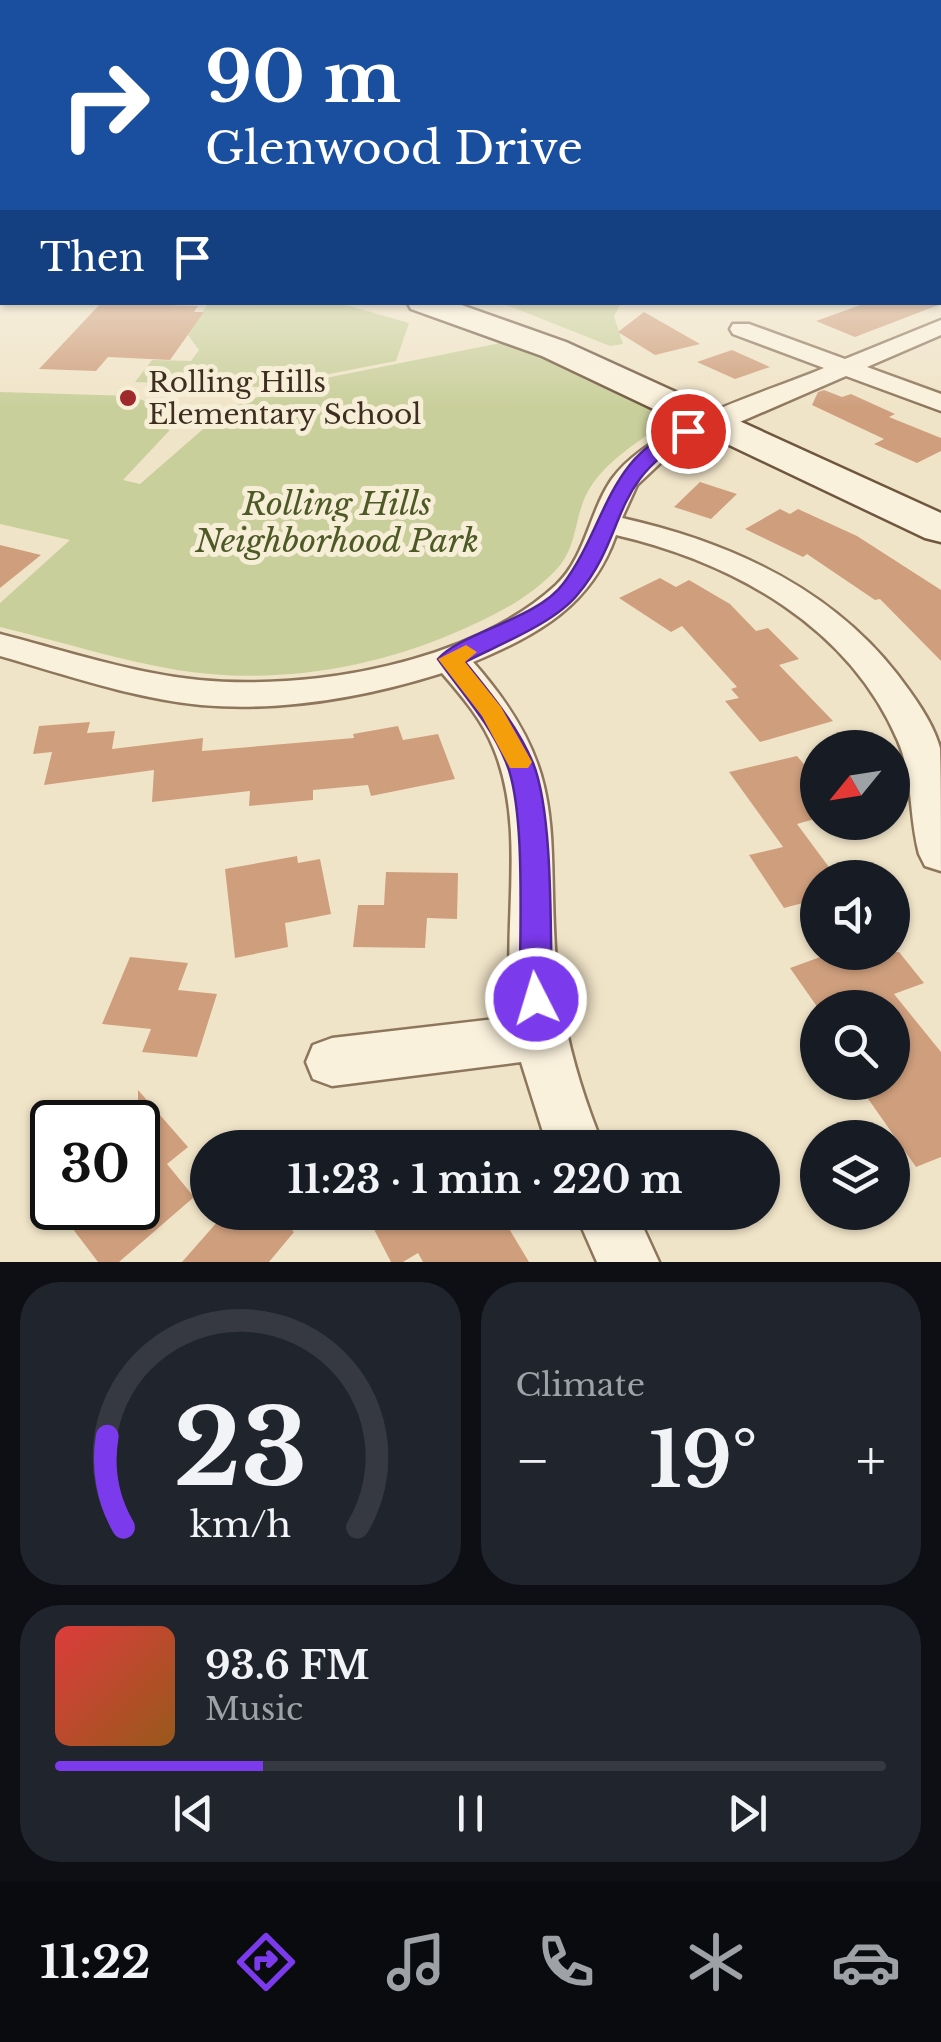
<!DOCTYPE html>
<html lang="en">
<head>
<meta charset="utf-8">
<style>
  :root { --surface:#171b24; --page:#20242c; --text:#f1f3f6; --muted:#9ea1a6; --line:#363941; --accent:#7c3aed }
  body { margin:0; font-family:"Libre Baskerville",serif; background:var(--page); color:var(--text); height:100vh; display:flex; flex-direction:column; font-size:38px; white-space:nowrap }
  * { box-sizing:border-box; margin:0 }
  p { font-size:32px; color:var(--muted) }
  .icon { flex:none; width:55px; height:55px; fill:none; stroke:currentColor; stroke-width:2; stroke-linecap:round; stroke-linejoin:round }
  .map { position:relative; height:1262px; overflow:hidden }
  .details { display:flex; flex-direction:column; gap:20px; padding:20px; background:#0d0f14; flex:1 }
  .details>* { flex:none }
  .guide { position:absolute; left:0px; top:0px; width:942px; height:305px; box-shadow:0 2px 8px #0004; background:#1a4fa0; color:#fff; overflow:hidden }
  .needle { width:65px; rotate:240deg }
  .tools { position:absolute; left:800px; top:730px; display:grid; gap:20px }
  .tools a { display:grid; place-items:center; width:110px; height:110px; border-radius:50%; background:var(--surface); box-shadow:0 2px 8px #0004; font-size:50px }
  .speed { position:absolute; left:30px; top:1100px; display:flex; gap:20px; font-size:50px; font-weight:700; text-align:center }
  .speed>* { display:grid; place-content:center; width:130px; height:130px; border-radius:50%; background:var(--surface); box-shadow:0 2px 8px #0004; line-height:1 }
  .speed .limit { border:5px solid #111; border-radius:15px; background:#fff; color:#111 }
  .pin { position:absolute; display:grid; place-items:center; width:85px; height:85px; color:#fff; margin:-42px; border:5px solid #fff; border-radius:50%; box-shadow:0 2px 10px #0007 }
  .me { position:absolute; width:110px; margin:-55px; rotate:355deg; stroke-linejoin:round; filter:drop-shadow(0 0 8px #0008) }
  .turn { display:flex; align-items:center; gap:35px; height:210px; padding:0 40px; font-size:45px }
  .turn .icon { width:130px; height:130px; stroke-width:2.5 }
  .turn b { display:block; font-size:70px; line-height:85px }
  .then { display:flex; align-items:center; height:95px; padding:0 40px; background:#0003; gap:20px; font-size:38px }
  .big { font-size:75px; font-weight:700; line-height:1.1 }
  .details .widget { flex:1; display:flex; flex-direction:column; justify-content:center; gap:15px; min-width:0; padding:0 35px; border-radius:40px; background:var(--page) }
  .details .dial { align-items:center; gap:0 }
  .dial svg { height:260px; overflow:visible; fill:none; stroke:var(--line); stroke-width:7; stroke-linecap:round; text-anchor:middle }
  .dial text { fill:var(--text); stroke:none }
  .song { display:flex; align-items:center; gap:30px }
  .cover { width:120px; height:120px; border-radius:15px; background:linear-gradient(135deg,hsl(0 70% 55%),hsl(30 70% 35%)) }
  .played { height:10px; border-radius:5px; background:linear-gradient(90deg,var(--accent) 25%,var(--line) 25%) }
  .keys { display:flex; justify-content:space-around; direction:ltr }
  .heat { display:flex; justify-content:space-between; align-items:center; font-size:55px; direction:ltr }
  .details .tiles { flex:1; display:grid; gap:20px; grid-template-columns:1fr 1fr }
  .widget:last-child { grid-column:span 2 }
  .trip { position:absolute; left:190px; top:1130px; width:590px; height:100px; border-radius:50px; background:var(--surface); box-shadow:0 2px 8px #0004; font-weight:700; line-height:100px; text-align:center }
  .dock { display:flex; height:160px; justify-content:space-around; align-items:center; background:#090b0e; color:var(--muted) }
  .dock .icon { width:70px; height:70px }
  .dock .on { color:var(--accent) }
  .dock b { font-size:45px; color:var(--text) }
  .map>svg:first-child { display:block }
  .green { fill:#c9cf9b }
  .building { fill:#cf9f7d }
  .lines { fill:none; stroke-linecap:round; stroke-linejoin:round }
  .street-casing { stroke:#8d765c; stroke-width:5 }
  .secondary-casing { stroke:#6f573f; stroke-width:5 }
  .street { fill:#faf1dc; fill-rule:evenodd }
  .secondary { fill:#faf1dc; fill-rule:evenodd }
  .route { fill:#7c3aed; stroke:#51269a; stroke-width:2.5 }
  .slow { fill:#f59e0b }
  .poi-dot { fill:#9e2a2b; stroke:#f7eed8; stroke-width:4 }
  .labels { text-anchor:middle; dominant-baseline:central; stroke-width:10; stroke-linejoin:round; paint-order:stroke }
  .far-poi-label { font-size:28px; fill:#3d2e20; stroke:#f7eed8; text-anchor:start }
  .park-label { font-size:32px; font-style:italic; fill:#4d5a26; stroke:#f7eed8 }
</style>
</head>
<body>
<div class="map">
<svg width="941" height="1262" viewBox="0 0 941 1262">
  <rect width="100%" height="100%" fill="#f0e4c8"/>
  <!-- green -->
  <path class="green" d="M 208,303 L 339,303 L 409,323 L 396,361 L 262,387 L 135,382 L 152,360 L 191,361 L 199,350 L 188,335 Z
    M 502,303 L 621,303 L 614,316 L 623,344 L 610,346 Z
    M 510,341 L 660,409 L 666,416 L 663,424 C 633,446 597,466 583,502 C 574,527 575,551 555,571 C 526,601 489,618 452,634 C 367,670 269,685 177,670 C 117,660 59,641 0,627 L 0,603 L 70,540 L 0,524 L 0,392 L 132,396 L 165,409 L 169,431 L 123,480 L 140,484 L 225,410 L 286,386 Z"/>
  <!-- building -->
  <path class="building" d="M 869,302 L 940,302 L 941,304 L 855,337 L 816,321 Z
    M 101,303 L 198,306 L 194,312 L 204,312 L 170,360 L 108,357 L 96,371 L 39,369 Z
    M 644,312 L 700,344 L 655,355 L 618,332 Z
    M 732,350 L 770,367 L 735,379 L 697,362 Z
    M 824,390 L 842,397 L 851,394 L 895,414 L 889,417 L 941,438 L 941,451 L 917,463 L 874,444 L 884,439 L 812,405 L 818,392 Z
    M 700,482 L 737,494 L 711,519 L 674,507 Z
    M 780,509 L 790,514 L 798,509 L 857,536 L 941,590 L 941,661 L 880,599 L 875,600 L 807,554 L 803,557 L 745,529 Z
    M 0,545 L 41,555 L 0,588 Z
    M 660,578 L 676,587 L 689,580 L 730,604 L 756,631 L 768,628 L 799,659 L 779,665 L 833,721 L 760,742 L 725,701 L 739,698 L 731,689 L 737,687 L 682,626 L 671,632 L 619,598 Z
    M 90,722 L 87,733 L 115,731 L 112,749 L 203,738 L 202,751 L 354,738 L 353,734 L 398,726 L 403,740 L 438,734 L 455,779 L 371,796 L 368,785 L 313,790 L 313,800 L 249,806 L 250,791 L 152,802 L 154,770 L 44,785 L 52,752 L 33,754 L 39,726 Z
    M 797,756 L 818,781 L 818,818 L 797,824 L 837,878 L 818,878 L 818,899 L 784,908 L 749,855 L 783,847 L 729,772 Z
    M 297,856 L 298,863 L 320,859 L 331,914 L 285,923 L 288,947 L 235,958 L 225,869 Z
    M 386,872 L 458,873 L 457,919 L 427,918 L 425,948 L 353,947 L 358,905 L 384,905 Z
    M 834,952 L 899,952 L 924,983 L 894,994 L 941,1052 L 941,1157 L 916,1167 L 864,1093 L 892,1082 L 892,1008 L 818,1008 L 790,968 Z
    M 130,957 L 188,963 L 178,990 L 217,994 L 197,1057 L 142,1052 L 151,1029 L 102,1024 Z
    M 138,1090 L 188,1147 L 167,1164 L 194,1197 L 119,1262 L 98,1262 L 57,1208 L 138,1208 Z
    M 226,1212 L 271,1212 L 294,1232 L 269,1262 L 182,1262 Z
    M 365,1212 L 499,1212 L 529,1262 L 423,1262 L 418,1253 L 403,1262 L 391,1262 Z"/>
  <g class="lines">
    <!-- street casing -->
    <g class="street-casing">
      <path id="street" d="M 2,233 L 2,245 L 0,246 L 0,234 Z
        M 940,283 L 941,283 L 941,296 L 940,296 Z
        M 941,320 L 941,335 L 867,367 L 941,394 L 941,411 L 846,376 L 673,451 L 637,485 L 622,518 C 729,542 829,587 897,674 C 913,695 933,722 940,748 C 941,776 941,839 941,871 L 925,866 L 919,854 C 909,817 913,776 898,741 C 849,626 733,562 616,535 C 591,606 539,634 473,662 C 571,773 546,829 556,962 C 562,1027 579,1088 604,1148 L 548,1148 L 521,1062 L 332,1086 L 313,1079 L 306,1062 L 313,1045 L 332,1038 L 513,1017 C 500,931 528,832 494,749 C 483,721 462,696 442,673 C 366,697 281,712 201,705 C 132,698 66,675 0,656 L 0,634 C 66,651 131,673 199,680 C 310,691 472,663 556,585 C 586,557 589,512 612,479 C 651,425 762,394 824,368 L 733,334 L 730,329 L 733,324 L 749,324 L 845,359 Z
        M 575,1212 L 636,1212 L 659,1262 L 597,1262 Z"/>
    </g>
    <!-- secondary casing -->
    <g class="secondary-casing">
      <path id="secondary" d="M 407,302 L 453,302 L 566,342 L 941,513 L 941,542 L 925,538 L 542,356 L 411,309 Z"/>
    </g>
    <!-- street -->
    <use href="#street" class="street"/>
    <!-- secondary -->
    <use href="#secondary" class="secondary"/>
  </g>
  <!-- sky -->
  <linearGradient id="sky" x2="0" y2="1"><stop stop-color="#8fbad6"/><stop offset="0.57" stop-color="#f8f3e6"/><stop offset="1" stop-color="#f8f3e6" stop-opacity="0"/></linearGradient>
  <rect width="941" height="408" fill="url(#sky)"/>
  <!-- route -->
  <path class="route" d="M 688,426 L 697,431 L 694,435 C 607,482 630,531 578,594 C 555,623 498,645 465,662 C 490,693 517,725 533,763 C 554,815 550,939 552,999 L 548,1009 L 536,1013 L 524,1009 L 520,999 C 519,941 527,811 506,762 C 490,723 462,693 438,659 C 460,633 537,619 563,584 C 606,528 608,450 688,426 Z"/>
  <!-- slow -->
  <path class="slow" d="M 466,645 L 477,652 L 465,662 L 501,707 L 532,762 L 528,768 L 510,768 L 482,716 L 438,659 Z"/>
  <!-- markers -->
  <circle class="poi-dot" cx="128" cy="398" r="10"/>
  <g class="labels">
    <!-- far-poi labels -->
    <g class="far-poi-label">
      <text x="148" y="382">Rolling Hills<tspan x="148" dy="32">Elementary School</tspan></text>
    </g>
    <!-- park labels -->
    <g class="park-label">
      <text x="337" y="504">Rolling Hills<tspan x="337" dy="37">Neighborhood Park</tspan></text>
    </g>
  </g>
</svg>
<div class="tools">
<a><svg class="needle" viewBox="-14 -14 28 28"><path d="M0-13l5 13h-10z" fill="#e53935"/><path d="M0 13l5-13h-10z" fill="#9ea1a6"/></svg></a>
<a><svg class="icon" aria-label="sound" viewBox="0 0 24 24"><path d="M4 9h4l5-4v14l-5-4H4zM17 9q2 3 0 6"/></svg></a>
<a><svg class="icon" aria-label="search" viewBox="0 0 24 24"><circle cx="10" cy="10" r="6"/><path d="M15 15l6 6"/></svg></a>
<a><svg class="icon" aria-label="layers" viewBox="0 0 24 24"><path d="M12 4l9 5-9 5-9-5zM3 14l9 5 9-5"/></svg></a>
</div>
<div class="speed"><div class="limit">30</div></div>
<div class="pin" style="left:688px;top:431px;background:#d93025"><svg class="icon" aria-label="arrive" viewBox="0 0 24 24"><path d="M6 21V4h12l-3 4 3 4H6"/></svg></div>
<svg class="me" style="left:536px;top:999px" viewBox="-20 -20 40 40"><circle r="17" fill="#7c3aed" stroke="#fff" stroke-width="3"/><path d="M0-11L8 9 0 5-8 9z" fill="#fff"/></svg>
<div class="trip">11:23 · 1 min · 220 m</div>
<div class="guide">
<div class="turn"><svg class="icon" aria-label="right" viewBox="0 0 24 24"><path d="M7 20v-9h11M14 6l5 5-5 5"/></svg><div><b>90 m</b>Glenwood Drive</div></div>
<div class="then">Then<svg class="icon" aria-label="arrive" viewBox="0 0 24 24"><path d="M6 21V4h12l-3 4 3 4H6"/></svg></div>
</div>
</div>
<section class="details">
<div class="tiles">
<div class="widget dial"><svg viewBox="0 0 100 80">
<path d="M14 69A42 42 0 1 1 86 69"/>
<path d="M14 69A42 42 0 0 1 9 41" stroke="#7c3aed"/>
<text x="50" y="56" font-size="32" font-weight="700">23</text>
<text x="50" y="72" font-size="11">km/h</text>
</svg></div>
<div class="widget"><p>Climate</p>
<div class="heat"><a>−</a><b class="big">19°</b><a>+</a></div>
</div>
<div class="widget">
<div class="song"><i class="cover"></i><div><b>93.6 FM</b><p>Music</p></div></div>
<div class="played"></div>
<div class="keys"><svg class="icon" aria-label="previous" viewBox="0 0 24 24"><path d="M18 5L8 12l10 7zM5 5v14"/></svg><svg class="icon" aria-label="pause" viewBox="0 0 24 24"><path d="M8 5v14M16 5v14"/></svg><svg class="icon" aria-label="next" viewBox="0 0 24 24"><path d="M6 5l10 7-10 7zM19 5v14"/></svg></div>
</div>
</div>
</section>
<nav class="dock">
<b>11:22</b>
<svg class="icon on" aria-label="directions" viewBox="0 0 24 24"><path d="M12 3l9 9-9 9-9-9zM9 14v-3h6M13 9l2 2-2 2"/></svg>
<svg class="icon" aria-label="music" viewBox="0 0 24 24"><path d="M9 18V5l10-2v13"/><circle cx="6" cy="18" r="3"/><circle cx="16" cy="16" r="3"/></svg>
<svg class="icon" aria-label="phone" viewBox="0 0 24 24"><path d="M5 4h4l2 5-3 2q2 4 5 5l2-3 5 2v4C11 20 4 13 5 4z"/></svg>
<svg class="icon" aria-label="climate" viewBox="0 0 24 24"><path d="M12 3v18M4 7l16 10M4 17L20 7"/></svg>
<svg class="icon" aria-label="car" viewBox="0 0 24 24"><path d="M5 17H2v-5l4-1 3-4h7l3 4 3 1v5h-3M9 17h6M6 11h13"/><circle cx="7" cy="17" r="2"/><circle cx="17" cy="17" r="2"/></svg>
</nav>
</body>
</html>
